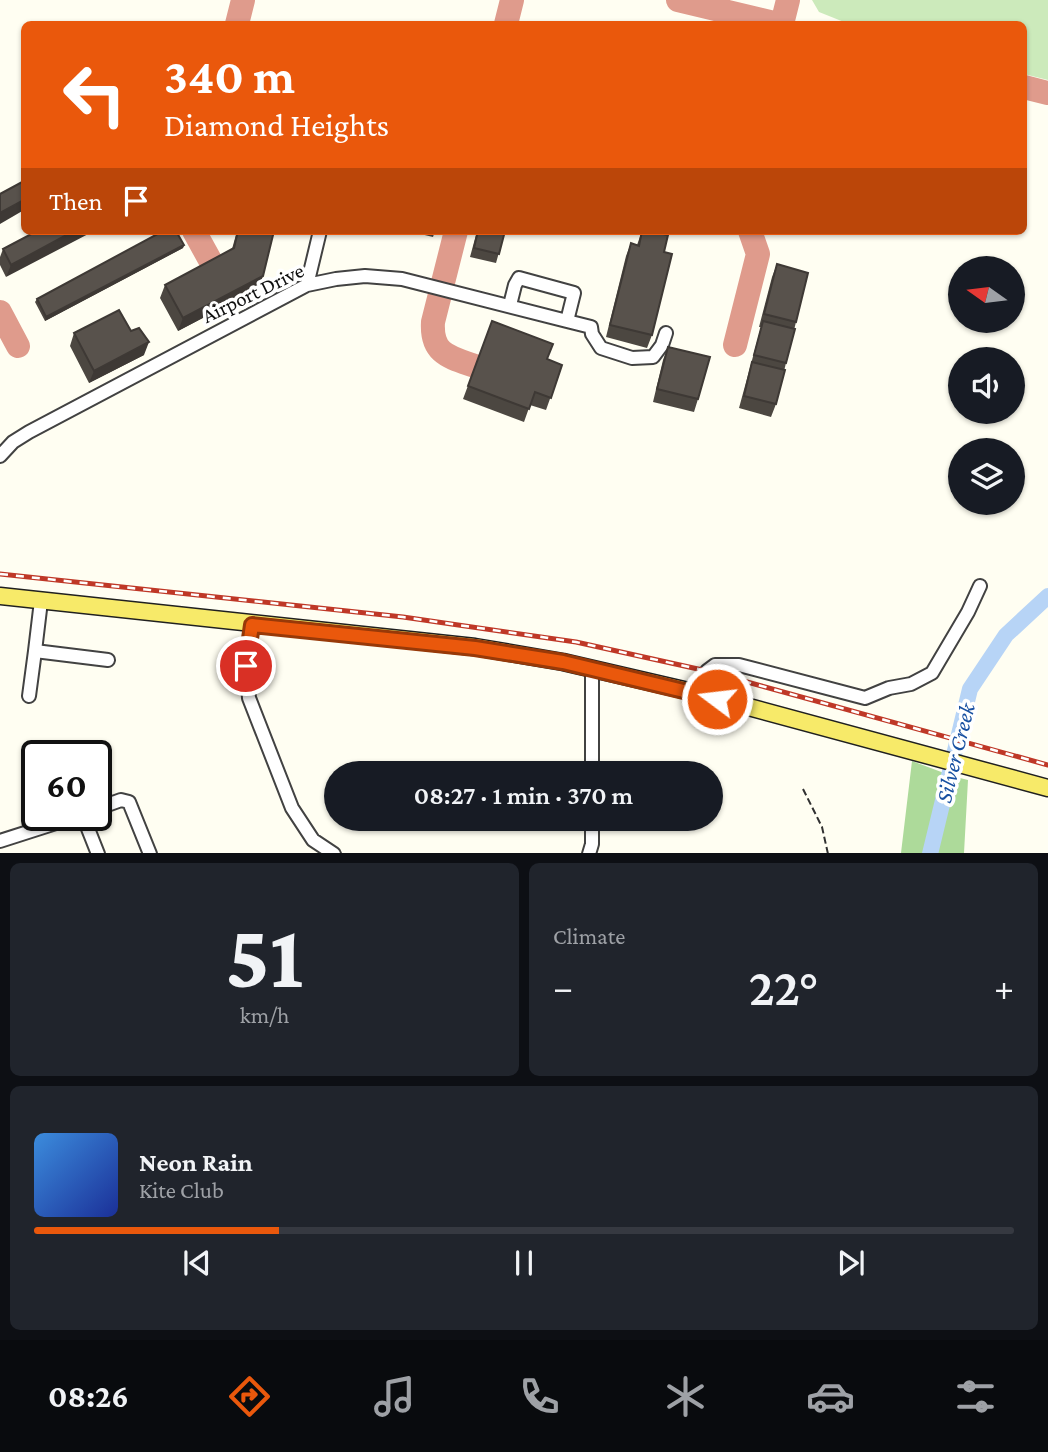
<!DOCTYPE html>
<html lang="en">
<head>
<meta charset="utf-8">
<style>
  :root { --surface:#171b24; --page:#20242c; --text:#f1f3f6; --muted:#9ea1a6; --line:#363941; --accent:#ea580c }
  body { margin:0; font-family:"Crimson Pro",serif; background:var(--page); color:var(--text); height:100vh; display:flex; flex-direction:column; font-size:26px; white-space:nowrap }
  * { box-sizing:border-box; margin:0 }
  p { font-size:23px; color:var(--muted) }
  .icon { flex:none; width:38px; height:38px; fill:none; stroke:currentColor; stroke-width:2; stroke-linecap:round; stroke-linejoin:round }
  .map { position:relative; height:853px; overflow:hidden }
  .panel { display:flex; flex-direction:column; gap:10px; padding:10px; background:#0d0f14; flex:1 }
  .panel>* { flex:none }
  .top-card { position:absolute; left:21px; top:21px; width:1006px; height:214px; border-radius:10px; box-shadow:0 2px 5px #0004; background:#ea580c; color:#fff; overflow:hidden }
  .needle { width:46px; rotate:284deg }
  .controls { position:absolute; left:948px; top:256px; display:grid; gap:14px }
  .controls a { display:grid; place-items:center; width:77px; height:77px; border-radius:50%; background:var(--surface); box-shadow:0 2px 5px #0004; font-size:35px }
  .speed { position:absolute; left:21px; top:740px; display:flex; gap:14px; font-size:35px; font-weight:700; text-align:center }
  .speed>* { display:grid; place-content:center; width:91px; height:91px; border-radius:50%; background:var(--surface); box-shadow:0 2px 5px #0004; line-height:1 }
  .speed .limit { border:4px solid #111; border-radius:10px; background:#fff; color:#111 }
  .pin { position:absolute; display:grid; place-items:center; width:60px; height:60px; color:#fff; margin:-30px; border:4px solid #fff; border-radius:50%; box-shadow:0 2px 7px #0007 }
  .me { position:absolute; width:77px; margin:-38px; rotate:285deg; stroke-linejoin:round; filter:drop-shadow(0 0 5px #0008) }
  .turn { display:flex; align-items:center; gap:24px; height:147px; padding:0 28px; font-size:32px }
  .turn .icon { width:91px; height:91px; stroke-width:2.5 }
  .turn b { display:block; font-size:49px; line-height:60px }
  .then { display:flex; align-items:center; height:66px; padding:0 28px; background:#0003; gap:14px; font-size:26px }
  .big { font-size:52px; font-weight:600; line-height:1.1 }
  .panel .card { flex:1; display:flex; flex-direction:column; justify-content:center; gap:10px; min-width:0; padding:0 24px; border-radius:10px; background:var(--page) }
  .panel .dial { align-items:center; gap:0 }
  .dial b { font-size:91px; line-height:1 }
  .song { display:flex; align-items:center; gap:21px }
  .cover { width:84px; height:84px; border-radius:10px; background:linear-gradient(135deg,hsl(210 70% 55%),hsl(230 70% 35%)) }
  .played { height:7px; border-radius:4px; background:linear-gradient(90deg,var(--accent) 25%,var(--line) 25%) }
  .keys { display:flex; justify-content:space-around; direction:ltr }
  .heat { display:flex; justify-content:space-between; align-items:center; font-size:38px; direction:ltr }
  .panel .tiles { flex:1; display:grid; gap:10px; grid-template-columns:1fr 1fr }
  .card:last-child { grid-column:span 2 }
  .trip { position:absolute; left:324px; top:761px; width:399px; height:70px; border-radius:35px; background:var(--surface); box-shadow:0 2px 5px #0004; font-weight:600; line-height:70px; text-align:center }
  .tab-bar { display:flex; height:112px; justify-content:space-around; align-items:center; background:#090b0e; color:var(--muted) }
  .tab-bar .icon { width:49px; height:49px }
  .tab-bar .current { color:var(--accent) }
  .tab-bar b { font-size:32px; color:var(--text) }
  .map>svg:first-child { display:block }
  .green { fill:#cceabb }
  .forest { fill:#adda9a }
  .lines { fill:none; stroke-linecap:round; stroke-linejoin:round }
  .river { stroke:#b7d4f6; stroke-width:16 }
  .taxiway { stroke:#df9b8c; stroke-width:24 }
  .minor-casing { stroke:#424242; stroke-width:16 }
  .major-casing { stroke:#202020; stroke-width:19 }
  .path { stroke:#313131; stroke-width:2; stroke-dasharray:7 3.5; stroke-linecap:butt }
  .minor { stroke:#fff; stroke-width:12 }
  .major { stroke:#f7ea69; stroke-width:16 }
  .rail-casing { stroke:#bf3827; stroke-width:5 }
  .rail { stroke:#fff; stroke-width:2.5; stroke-dasharray:8; stroke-linecap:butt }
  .wall { fill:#4c4741 }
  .shaded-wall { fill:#3e3935 }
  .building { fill:#58524c; stroke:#3e3935; stroke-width:2 }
  .route-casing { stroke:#983908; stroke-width:18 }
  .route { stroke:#ea580c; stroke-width:12 }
  .labels { text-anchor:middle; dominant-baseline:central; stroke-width:7; stroke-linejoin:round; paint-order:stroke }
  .street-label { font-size:21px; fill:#0f0f0f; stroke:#fff }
  .water-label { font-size:23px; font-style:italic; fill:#1850a1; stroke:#fff }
</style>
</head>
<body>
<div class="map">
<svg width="1048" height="854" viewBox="0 0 1048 854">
  <rect width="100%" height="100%" fill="#fffef2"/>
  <!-- green -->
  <path class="green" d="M 812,0 L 1048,0 L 1048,80 L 1024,74 L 1024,24 L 849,24 L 819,12 Z"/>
  <!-- forest -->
  <path class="forest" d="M 912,761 L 952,776 L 968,780 L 964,853 L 901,853 Z"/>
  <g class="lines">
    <!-- river -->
    <path class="river" d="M 930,854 L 970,689 L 1006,635 L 1048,596"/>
    <!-- taxiway -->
    <path class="taxiway" d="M 678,0 L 778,24
      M 237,24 L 243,0
      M 506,24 L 512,0
      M 782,24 L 788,0
      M 1024,87 L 1048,93
      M 194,231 L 210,260
      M 456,231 L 433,322 C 431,354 449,357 475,366
      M 0,312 L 18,346
      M 735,345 L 758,254 L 750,231"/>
    <!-- minor casing -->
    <g class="minor-casing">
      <path id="minor" d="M 307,285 L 320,231
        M 510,305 L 515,285 L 519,278 L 574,293 L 567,321
        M 0,456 L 13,442 L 29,432 L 307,285 L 336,279 L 365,276 L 402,279 L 567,321 L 591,327 L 592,334 L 601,348 L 632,358 L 653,357 L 662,345 L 666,333
        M 41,601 L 35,651 L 108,660
        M 252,625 L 246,666 L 249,698 L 292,808 L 313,840 L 334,854
        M 697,693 L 707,671 L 715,665 L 739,665 L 865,698 L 889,688 L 911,684 L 932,673 L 968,612 L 980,586
        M 29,696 L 35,651
        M 592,774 L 592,669
        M 96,809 L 121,800 L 129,802 L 150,854
        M 83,816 L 98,854
        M 0,841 L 78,816
        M 589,854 L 592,844 L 592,819"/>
    </g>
    <!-- major casing -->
    <g class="major-casing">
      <path id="major" d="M 0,596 L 475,647 L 563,662 L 697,693 L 1048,788"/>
    </g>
    <!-- path -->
    <path class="path" d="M 803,789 L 822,827 L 828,854"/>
    <!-- minor -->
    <use href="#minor" class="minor"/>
    <!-- major -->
    <use href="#major" class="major"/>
    <!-- rail casing -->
    <g class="rail-casing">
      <path id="rail" d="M 0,574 L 403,617 L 576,642 L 707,671 L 1048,765"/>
    </g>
    <!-- rail -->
    <use href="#rail" class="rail"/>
  </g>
  <!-- wall -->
  <path class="wall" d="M 37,231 L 6,277 L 0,265 L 0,257 L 3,249 Z
    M 237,231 L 274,231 L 258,289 L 178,331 L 160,298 L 165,285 L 232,249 Z
    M 408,231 L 435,231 L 433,237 Z
    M 477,231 L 505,231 L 496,263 L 470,257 Z
    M 642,231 L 664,252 L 652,335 L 647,348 L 606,337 L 626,256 L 631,243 L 637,245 Z
    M 184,245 L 183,248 L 45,321 L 35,302 L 37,299 Z
    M 777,264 L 796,322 L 776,404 L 771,417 L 739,408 L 761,327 L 759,327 L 772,277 Z
    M 492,321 L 547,360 L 562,365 L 546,410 L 530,405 L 524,422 L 463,399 Z
    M 74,333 L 144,355 L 89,383 L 70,346 Z
    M 668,347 L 698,399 L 694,412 L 653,402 L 663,360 Z"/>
  <!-- shaded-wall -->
  <path class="shaded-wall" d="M 24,200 L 24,210 L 0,224 L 0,213 Z
    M 74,231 L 94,231 L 6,277 L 11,265 Z
    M 184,245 L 183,248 L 45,321 L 46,317 Z
    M 263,276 L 258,289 L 178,331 L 183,318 Z
    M 149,342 L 144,355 L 89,383 L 94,371 Z"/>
  <!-- building -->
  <path class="building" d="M 24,181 L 24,200 L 0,213 L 0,194 Z
    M 37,231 L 74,231 L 11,265 L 3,249 Z
    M 163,231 L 176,231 L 184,245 L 46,317 L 37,299 Z
    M 238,231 L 274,231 L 263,276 L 183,318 L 165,285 L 234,248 Z
    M 478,231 L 505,231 L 499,254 L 474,248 Z
    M 642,231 L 649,231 L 668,235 L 664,252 L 672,254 L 652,335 L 610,325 L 631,243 L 639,246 Z
    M 777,264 L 808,273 L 796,322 L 764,314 Z
    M 119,310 L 131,331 L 139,328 L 149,342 L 94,371 L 74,333 Z
    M 492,321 L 553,344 L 547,359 L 562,365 L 551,398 L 535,392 L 529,409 L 468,386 Z
    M 763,321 L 795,329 L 786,363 L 754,355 Z
    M 668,347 L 710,357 L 698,399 L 657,389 Z
    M 752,362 L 785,370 L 776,404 L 744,396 Z"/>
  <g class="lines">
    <!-- route casing -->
    <g class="route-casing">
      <path id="route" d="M 246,666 L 252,625 L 475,648 L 563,662 L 717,699"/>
    </g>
    <!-- route -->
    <use href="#route" class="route"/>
  </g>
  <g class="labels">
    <!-- street labels -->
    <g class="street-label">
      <text transform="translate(253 293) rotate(-26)">Airport Drive</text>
    </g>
    <!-- water labels -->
    <g class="water-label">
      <text transform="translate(955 753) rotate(-76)">Silver Creek</text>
    </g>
  </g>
</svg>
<div class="controls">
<a><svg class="needle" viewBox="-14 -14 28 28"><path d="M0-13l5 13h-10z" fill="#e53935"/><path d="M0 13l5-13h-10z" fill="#9ea1a6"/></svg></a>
<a><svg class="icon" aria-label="sound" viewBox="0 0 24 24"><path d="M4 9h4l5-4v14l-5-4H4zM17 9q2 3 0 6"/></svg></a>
<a><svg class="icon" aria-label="layers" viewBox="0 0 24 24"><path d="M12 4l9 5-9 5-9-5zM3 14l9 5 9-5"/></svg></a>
</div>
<div class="speed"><div class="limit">60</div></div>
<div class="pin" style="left:246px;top:666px;background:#d93025"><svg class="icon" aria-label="arrive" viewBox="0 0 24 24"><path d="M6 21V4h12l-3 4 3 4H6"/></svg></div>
<svg class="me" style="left:717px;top:699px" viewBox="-20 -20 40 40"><circle r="17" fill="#ea580c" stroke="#fff" stroke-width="3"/><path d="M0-11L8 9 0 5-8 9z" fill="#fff"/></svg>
<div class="trip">08:27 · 1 min · 370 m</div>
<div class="top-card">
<div class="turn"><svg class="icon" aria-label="left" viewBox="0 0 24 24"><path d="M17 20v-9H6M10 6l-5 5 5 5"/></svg><div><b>340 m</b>Diamond Heights</div></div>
<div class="then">Then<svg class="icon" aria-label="arrive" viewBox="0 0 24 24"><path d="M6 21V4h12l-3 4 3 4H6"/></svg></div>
</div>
</div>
<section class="panel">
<div class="tiles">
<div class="card dial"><b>51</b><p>km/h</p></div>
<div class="card"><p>Climate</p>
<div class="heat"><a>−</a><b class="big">22°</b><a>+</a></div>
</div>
<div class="card">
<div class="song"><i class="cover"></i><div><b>Neon Rain</b><p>Kite Club</p></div></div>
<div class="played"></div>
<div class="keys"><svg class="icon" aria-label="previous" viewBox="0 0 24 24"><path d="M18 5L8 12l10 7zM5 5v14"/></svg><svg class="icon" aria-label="pause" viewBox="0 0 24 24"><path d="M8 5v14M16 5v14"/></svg><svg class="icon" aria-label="next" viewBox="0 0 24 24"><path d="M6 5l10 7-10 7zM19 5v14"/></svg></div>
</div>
</div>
</section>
<nav class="tab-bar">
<b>08:26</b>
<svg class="icon current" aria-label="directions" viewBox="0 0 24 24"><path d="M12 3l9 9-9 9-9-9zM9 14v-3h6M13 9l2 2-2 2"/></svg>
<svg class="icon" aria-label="music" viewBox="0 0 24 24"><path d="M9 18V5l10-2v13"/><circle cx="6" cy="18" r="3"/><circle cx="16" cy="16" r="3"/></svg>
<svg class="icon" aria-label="phone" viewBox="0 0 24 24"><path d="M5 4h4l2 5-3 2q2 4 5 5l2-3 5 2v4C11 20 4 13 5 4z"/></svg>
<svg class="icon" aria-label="climate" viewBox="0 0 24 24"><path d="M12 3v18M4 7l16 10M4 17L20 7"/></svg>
<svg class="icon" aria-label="car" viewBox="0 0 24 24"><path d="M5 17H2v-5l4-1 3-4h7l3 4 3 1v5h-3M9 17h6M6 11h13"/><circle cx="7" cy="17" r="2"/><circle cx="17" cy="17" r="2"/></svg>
<svg class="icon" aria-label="filters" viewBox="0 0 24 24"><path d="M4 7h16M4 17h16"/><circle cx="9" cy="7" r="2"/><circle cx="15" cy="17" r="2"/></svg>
</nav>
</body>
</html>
